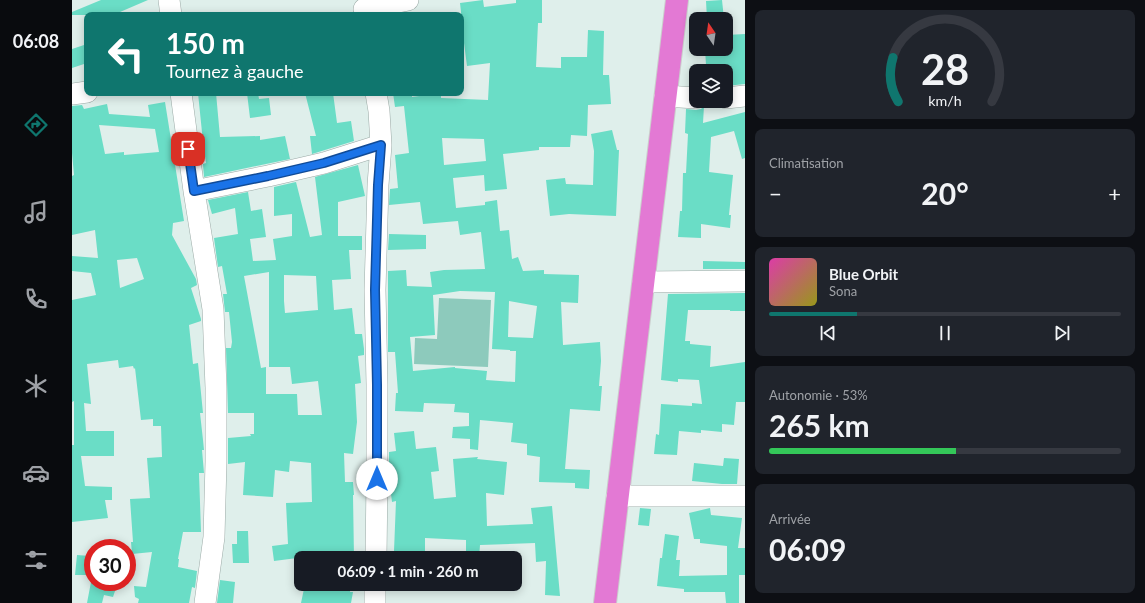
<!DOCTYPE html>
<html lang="fr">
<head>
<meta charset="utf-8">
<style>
  :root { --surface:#171b24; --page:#20242c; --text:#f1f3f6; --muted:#9ea1a6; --line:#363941; --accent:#0f766e }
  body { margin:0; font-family:Lato,sans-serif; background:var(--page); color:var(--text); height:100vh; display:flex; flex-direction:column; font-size:15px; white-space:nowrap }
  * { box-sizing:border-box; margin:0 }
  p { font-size:13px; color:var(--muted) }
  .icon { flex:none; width:22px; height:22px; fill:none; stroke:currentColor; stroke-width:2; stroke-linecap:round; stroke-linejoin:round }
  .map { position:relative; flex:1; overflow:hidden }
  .side { display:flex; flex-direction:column; gap:10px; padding:10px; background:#0d0f14; width:400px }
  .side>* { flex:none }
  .banner { position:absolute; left:12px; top:12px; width:380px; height:84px; border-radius:8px; box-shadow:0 2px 10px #0003; background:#0f766e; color:#fff; overflow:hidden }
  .needle { width:26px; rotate:347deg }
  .tools { position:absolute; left:617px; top:12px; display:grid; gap:8px }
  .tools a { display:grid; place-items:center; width:44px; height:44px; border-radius:8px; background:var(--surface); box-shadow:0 2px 10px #0003; font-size:20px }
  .speed { position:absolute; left:12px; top:539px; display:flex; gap:8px; font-size:20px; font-weight:700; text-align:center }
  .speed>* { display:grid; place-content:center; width:52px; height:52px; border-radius:50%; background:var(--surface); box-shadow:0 2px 10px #0003; line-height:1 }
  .speed .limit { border:6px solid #d22; background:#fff; color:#111 }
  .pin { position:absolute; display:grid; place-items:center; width:34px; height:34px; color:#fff; margin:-17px; border-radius:8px; box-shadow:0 2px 6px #0006 }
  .me { position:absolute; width:44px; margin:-22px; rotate:0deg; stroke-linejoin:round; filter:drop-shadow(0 0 3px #0008) }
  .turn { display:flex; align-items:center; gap:14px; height:84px; padding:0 16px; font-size:18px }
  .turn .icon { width:52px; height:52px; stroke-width:2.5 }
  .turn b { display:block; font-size:28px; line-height:34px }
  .big { font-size:30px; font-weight:700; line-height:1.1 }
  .side .tile { flex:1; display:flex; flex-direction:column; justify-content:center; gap:6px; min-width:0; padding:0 14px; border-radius:8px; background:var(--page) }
  .side .dial { align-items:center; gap:0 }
  .dial svg { height:104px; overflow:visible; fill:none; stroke:var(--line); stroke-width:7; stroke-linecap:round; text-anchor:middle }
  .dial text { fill:var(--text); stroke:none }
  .song { display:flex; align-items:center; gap:12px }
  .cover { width:48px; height:48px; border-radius:6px; background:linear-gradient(135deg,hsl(320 70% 55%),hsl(60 70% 35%)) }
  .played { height:4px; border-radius:2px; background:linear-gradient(90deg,var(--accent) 25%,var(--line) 25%) }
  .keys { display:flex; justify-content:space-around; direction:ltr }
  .heat { display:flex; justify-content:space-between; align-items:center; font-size:22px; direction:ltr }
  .charge { height:6px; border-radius:3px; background:linear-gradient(90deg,#34c759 53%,var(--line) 0) }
  .trip { position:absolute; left:222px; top:551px; width:228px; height:40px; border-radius:8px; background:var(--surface); box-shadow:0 2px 10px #0003; font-weight:700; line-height:40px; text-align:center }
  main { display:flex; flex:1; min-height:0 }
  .menu { display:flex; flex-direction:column; width:72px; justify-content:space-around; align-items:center; background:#090b0e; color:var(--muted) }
  .menu .icon { width:28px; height:28px }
  .menu .on { color:var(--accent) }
  .menu b { font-size:18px; color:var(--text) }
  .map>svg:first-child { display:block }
  .green { fill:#8dcabc }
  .building { fill:#6addc6; fill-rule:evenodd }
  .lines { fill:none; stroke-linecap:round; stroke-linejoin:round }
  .minor-casing { stroke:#9baaa6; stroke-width:22 }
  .highway-casing { stroke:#cbcdcc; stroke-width:24 }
  .minor { stroke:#fff; stroke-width:21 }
  .highway { stroke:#e379d4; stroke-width:22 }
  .route-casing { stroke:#114b97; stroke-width:10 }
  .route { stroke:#1a73e8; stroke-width:7 }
</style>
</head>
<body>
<main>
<nav class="menu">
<b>06:08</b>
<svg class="icon on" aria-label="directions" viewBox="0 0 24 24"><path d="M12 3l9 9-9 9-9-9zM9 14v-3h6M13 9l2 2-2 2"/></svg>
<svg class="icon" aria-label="music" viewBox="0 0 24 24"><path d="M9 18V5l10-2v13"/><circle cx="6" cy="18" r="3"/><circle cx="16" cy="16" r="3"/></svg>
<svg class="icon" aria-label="phone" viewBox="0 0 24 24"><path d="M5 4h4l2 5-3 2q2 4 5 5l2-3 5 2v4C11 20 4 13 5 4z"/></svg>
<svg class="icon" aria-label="climate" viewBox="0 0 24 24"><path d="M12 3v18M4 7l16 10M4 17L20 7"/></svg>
<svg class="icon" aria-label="car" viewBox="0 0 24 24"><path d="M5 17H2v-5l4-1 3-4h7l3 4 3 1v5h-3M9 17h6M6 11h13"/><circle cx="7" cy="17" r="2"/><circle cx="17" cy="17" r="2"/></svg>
<svg class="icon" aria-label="filters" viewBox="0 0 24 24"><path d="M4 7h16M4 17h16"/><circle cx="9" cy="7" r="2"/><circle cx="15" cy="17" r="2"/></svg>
</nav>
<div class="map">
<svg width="673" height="603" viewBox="0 0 673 603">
  <rect width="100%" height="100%" fill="#dfefeb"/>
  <!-- green -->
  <path class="green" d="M 367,298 L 419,300 L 416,367 L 342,364 L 343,338 L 365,339 Z"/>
  <!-- building -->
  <path class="building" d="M 29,0 L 76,0 L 41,15 L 0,15 L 0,12 Z
    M 411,0 L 412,7 L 444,3 L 444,0 L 470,0 L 470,23 L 466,23 L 464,67 L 489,68 L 489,57 L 515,57 L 516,30 L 532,31 L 531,75 L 537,75 L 539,104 L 516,105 L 515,136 L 499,135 L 498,147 L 467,147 L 467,150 L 431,154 L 435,189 L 413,191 L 412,175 L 381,178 L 384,208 L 413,205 L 413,202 L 425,200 L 428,231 L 437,230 L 440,259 L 446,257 L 451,271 L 472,270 L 472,274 L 507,275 L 506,303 L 489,302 L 491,345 L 528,342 L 529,361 L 527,386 L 530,386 L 528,411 L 498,409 L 493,469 L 518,470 L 517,489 L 503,488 L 503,483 L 467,482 L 468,457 L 455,455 L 455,444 L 439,442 L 441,423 L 408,420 L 406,450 L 398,449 L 398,439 L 380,438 L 381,427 L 397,426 L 397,413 L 382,412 L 383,404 L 352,403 L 351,412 L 323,411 L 324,393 L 326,393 L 323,352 L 316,352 L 316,271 L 334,270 L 335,286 L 360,287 L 358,272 L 372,270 L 413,269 L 409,232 L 388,235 L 386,221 L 351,224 L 348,202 L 317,205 L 318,189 L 326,188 L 323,155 L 337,153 L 332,106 L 323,107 L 321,93 L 340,93 L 340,97 L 369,93 L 369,98 L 416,100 L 418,63 L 395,66 L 392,43 L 389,44 L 389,12 L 388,3 ZM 370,138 L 412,139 L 414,161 L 372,165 ZM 388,291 L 423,292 L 420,349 L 438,350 L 438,351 L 444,351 L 443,382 L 414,380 L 415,371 L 383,368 L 383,367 L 341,371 L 338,337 L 363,335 L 361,295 ZM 437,301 L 465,306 L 461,338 L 436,337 Z
    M 650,0 L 652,19 L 635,19 L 634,1 Z
    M 673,34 L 673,84 L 654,86 L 654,71 L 646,71 L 645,64 L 634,65 L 633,49 L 654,49 L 654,35 Z
    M 15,44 L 15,63 L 0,68 L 0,49 Z
    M 126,93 L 144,93 L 148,137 L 188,136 L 188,140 L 213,136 L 218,159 L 132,177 L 131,164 L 134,163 L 131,142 Z
    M 175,93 L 186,93 L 187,99 L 197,98 L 199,115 L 178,118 Z
    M 233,93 L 261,93 L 265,123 L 279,121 L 282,141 L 240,154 L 238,136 L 244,136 Z
    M 93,102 L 112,221 L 101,223 L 100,235 L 124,279 L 125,285 L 119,288 L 129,319 L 129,321 L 117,325 L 121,364 L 126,363 L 131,413 L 128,413 L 131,440 L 132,450 L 130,450 L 132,473 L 127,473 L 129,532 L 111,532 L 106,559 L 107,559 L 106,567 L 125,571 L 123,588 L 120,587 L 117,603 L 66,603 L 67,599 L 63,597 L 62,586 L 74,587 L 80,552 L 60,554 L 59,542 L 61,542 L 58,499 L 78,498 L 75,458 L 90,457 L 89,426 L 81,426 L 81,419 L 69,420 L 63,368 L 62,369 L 61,366 L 47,368 L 46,360 L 15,364 L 19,404 L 12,403 L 14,431 L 42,431 L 42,456 L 9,456 L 13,486 L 40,487 L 40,500 L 33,500 L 36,518 L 0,522 L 0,445 L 2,445 L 2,401 L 0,402 L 0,300 L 24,295 L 19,273 L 0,271 L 0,256 L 26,258 L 23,230 L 0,235 L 0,176 L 2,175 L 0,153 L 0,106 L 10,105 L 12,109 L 35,104 L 37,114 L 78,117 L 76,105 ZM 27,125 L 83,129 L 87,152 L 52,155 L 52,152 L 33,154 ZM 65,258 L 72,279 L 48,288 L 45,260 Z
    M 632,106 L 631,123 L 673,112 L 673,158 L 670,159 L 662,131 L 639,137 L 637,172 L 661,175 L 657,215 L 659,215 L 658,228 L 629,224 L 629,238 L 606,237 L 608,211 L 610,211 L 611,173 L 614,173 L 616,134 L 613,133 L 614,109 L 624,110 L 629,109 Z
    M 540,130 L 545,150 L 547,150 L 544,216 L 497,214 L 478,216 L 474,180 L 493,178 L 494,184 L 521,185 L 522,151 L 519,134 Z
    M 286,165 L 293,196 L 266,202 L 266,236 L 290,236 L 290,250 L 277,250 L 279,279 L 260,280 L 262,310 L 280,308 L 283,334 L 290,334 L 292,349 L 292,355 L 286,356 L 289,383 L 283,384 L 285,422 L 281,454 L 272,453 L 273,482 L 281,482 L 282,495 L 281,495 L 282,558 L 233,558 L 233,557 L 202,561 L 200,546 L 216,544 L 214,503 L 240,502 L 239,463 L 218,461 L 217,472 L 203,470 L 201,497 L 171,495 L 173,462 L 156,464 L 156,438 L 179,436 L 178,434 L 182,434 L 182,413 L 156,413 L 154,348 L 159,348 L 160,342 L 157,312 L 153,312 L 151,294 L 155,294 L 150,266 L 146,267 L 142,238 L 166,234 L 163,208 L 140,214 L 136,200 L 176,192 L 179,211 L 190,209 L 194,237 L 178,239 L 181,261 L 204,260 L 201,239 L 220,236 L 220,214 L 202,216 L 202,187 L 224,182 L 238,237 L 250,235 L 243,177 ZM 197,272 L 197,367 L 218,367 L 220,384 L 246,381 L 250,415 L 226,415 L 225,394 L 194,394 L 194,367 L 189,368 L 172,276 ZM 212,275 L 244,276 L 246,310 L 213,313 L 212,301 Z
    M 317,234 L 354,235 L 354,249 L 316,250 Z
    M 631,261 L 673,262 L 673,269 L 631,269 Z
    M 673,293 L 673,311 L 658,311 L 658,310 L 616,310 L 613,341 L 618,341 L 618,344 L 639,346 L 638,367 L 673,362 L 673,402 L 664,402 L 662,425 L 650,424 L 650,432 L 629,430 L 629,433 L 607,431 L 605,455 L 582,454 L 584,434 L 587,435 L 589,404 L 620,406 L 620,403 L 630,404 L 627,380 L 606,379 L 606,382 L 589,380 L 596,294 Z
    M 342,431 L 344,449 L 364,447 L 367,471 L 359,472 L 362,499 L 384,497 L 381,459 L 406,457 L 405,459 L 435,462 L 432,495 L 414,493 L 415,526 L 461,524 L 459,508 L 480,506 L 488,596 L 473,595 L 474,561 L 464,562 L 463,543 L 408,545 L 407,558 L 394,558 L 394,540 L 353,538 L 353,558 L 341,558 L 341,552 L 322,551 L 324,501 L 320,502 L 317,478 L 317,452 L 324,451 L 322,433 Z
    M 652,458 L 667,459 L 665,484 L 650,484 L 620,481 L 622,463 L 651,466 Z
    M 568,508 L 579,509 L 577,526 L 566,525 Z
    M 638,508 L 639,515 L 670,518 L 666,548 L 673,548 L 673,575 L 667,575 L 667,603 L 654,603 L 653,592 L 612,592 L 612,589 L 585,586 L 588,558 L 590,558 L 593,534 L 607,536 L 604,560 L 608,560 L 607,576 L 655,575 L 655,546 L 628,543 L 628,539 L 622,539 L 617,513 Z
    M 165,531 L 176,531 L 177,563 L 161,563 L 160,544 L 165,544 Z
    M 5,555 L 18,556 L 17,575 L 3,575 Z
    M 148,580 L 163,582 L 161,603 L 145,603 Z
    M 19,582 L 46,582 L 41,597 L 32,595 L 30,603 L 15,603 Z
    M 233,584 L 279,584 L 278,592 L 281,592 L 279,603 L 229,603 Z"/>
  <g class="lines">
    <!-- minor casing -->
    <g class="minor-casing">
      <path id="minor" d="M 97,0 L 99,15
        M 292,9 L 336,0
        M 109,93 L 122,191 L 141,309 L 144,388 L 144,462 L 142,537 L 133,603
        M 0,94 L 15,92
        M 593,96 L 624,98
        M 654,98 L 673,96
        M 122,191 L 196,176 L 252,163 L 309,145
        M 571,282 L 673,281
        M 545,496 L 673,496
        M 304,558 L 305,479 L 305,385 L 303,290 L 306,185 L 309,145 L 307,111 L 304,93
        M 303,603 L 303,584"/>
    </g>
    <!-- highway casing -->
    <g class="highway-casing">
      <path id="highway" d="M 533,603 L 605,0"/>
    </g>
    <!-- minor -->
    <use href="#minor" class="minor"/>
    <!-- highway -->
    <use href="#highway" class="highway"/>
  </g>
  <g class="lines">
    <!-- route casing -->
    <g class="route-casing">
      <path id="route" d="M 116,149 L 122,191 L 196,176 L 252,163 L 309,145 L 306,185 L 303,290 L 305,385 L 305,479"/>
    </g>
    <!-- route -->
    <use href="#route" class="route"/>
  </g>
</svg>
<div class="tools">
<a><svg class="needle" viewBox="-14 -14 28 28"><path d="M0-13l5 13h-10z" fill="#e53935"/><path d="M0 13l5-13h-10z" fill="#9ea1a6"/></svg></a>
<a><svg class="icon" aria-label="layers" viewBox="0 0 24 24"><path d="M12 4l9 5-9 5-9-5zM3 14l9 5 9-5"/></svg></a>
</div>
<div class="speed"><div class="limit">30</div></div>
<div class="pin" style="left:116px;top:149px;background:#d93025"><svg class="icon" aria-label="arrive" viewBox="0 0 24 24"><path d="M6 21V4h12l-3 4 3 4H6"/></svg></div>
<svg class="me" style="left:305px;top:479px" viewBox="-20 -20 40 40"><circle r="19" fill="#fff"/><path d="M0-13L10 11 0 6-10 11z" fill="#1a73e8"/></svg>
<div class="trip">06:09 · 1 min · 260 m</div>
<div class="banner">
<div class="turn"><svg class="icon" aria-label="left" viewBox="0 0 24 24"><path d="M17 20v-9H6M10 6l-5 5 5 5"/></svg><div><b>150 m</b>Tournez à gauche</div></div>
</div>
</div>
<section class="side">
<div class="tile dial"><svg viewBox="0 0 100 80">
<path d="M14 69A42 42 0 1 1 86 69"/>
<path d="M14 69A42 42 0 0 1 10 35" stroke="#0f766e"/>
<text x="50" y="56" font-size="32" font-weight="700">28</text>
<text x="50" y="72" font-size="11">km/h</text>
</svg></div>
<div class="tile"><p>Climatisation</p>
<div class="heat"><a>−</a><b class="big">20°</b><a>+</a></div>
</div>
<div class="tile">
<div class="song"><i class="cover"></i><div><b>Blue Orbit</b><p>Sona</p></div></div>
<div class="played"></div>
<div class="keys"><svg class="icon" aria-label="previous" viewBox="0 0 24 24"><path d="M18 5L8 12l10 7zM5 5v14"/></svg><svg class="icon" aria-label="pause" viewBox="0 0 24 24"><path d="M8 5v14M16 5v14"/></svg><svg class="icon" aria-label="next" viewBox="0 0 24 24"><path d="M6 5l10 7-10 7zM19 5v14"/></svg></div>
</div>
<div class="tile"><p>Autonomie · 53%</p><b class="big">265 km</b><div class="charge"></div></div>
<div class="tile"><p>Arrivée</p><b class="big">06:09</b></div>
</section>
</main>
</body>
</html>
